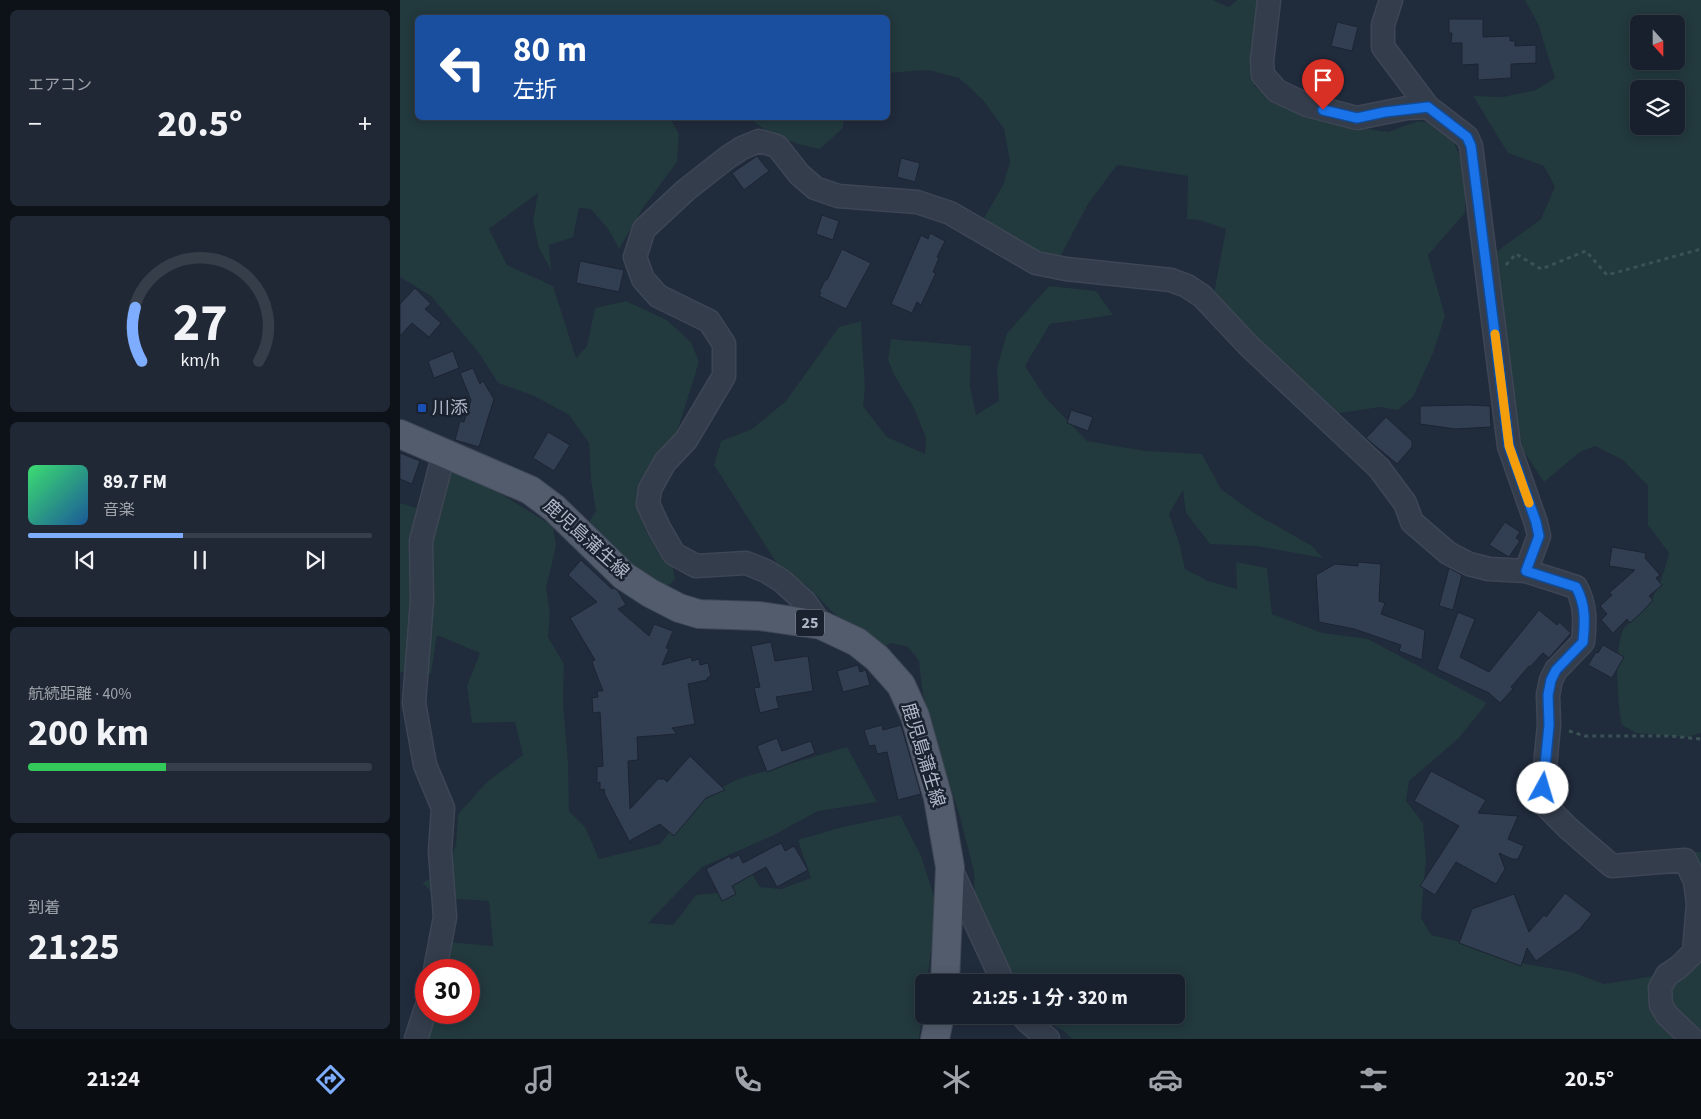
<!DOCTYPE html>
<html lang="ja">
<head>
<meta charset="utf-8">
<style>
  :root { --surface:#18202d; --page:#212835; --text:#f1f3f6; --muted:#9fa3aa; --line:#363e49; --accent:#7eacfe }
  body { margin:0; font-family:"Source Sans 3","Noto Sans JP",sans-serif; background:var(--page); color:var(--text); height:100vh; display:flex; flex-direction:column; font-size:19px; white-space:nowrap }
  * { box-sizing:border-box; margin:0 }
  p { font-size:16px; color:var(--muted) }
  .icon { flex:none; width:28px; height:28px; fill:none; stroke:currentColor; stroke-width:2; stroke-linecap:round; stroke-linejoin:round }
  .map { position:relative; flex:1; overflow:hidden }
  .panel { display:flex; flex-direction:column; gap:10px; padding:10px; background:#0d1219; width:400px }
  .panel>* { flex:none }
  .top-card { position:absolute; left:15px; top:15px; width:475px; height:105px; border-radius:8px; box-shadow:0 2px 12px #0003,0 0 0 1px var(--line); background:#1a4fa0; color:#fff; overflow:hidden }
  .needle { width:32px; rotate:159deg }
  .controls { position:absolute; left:1230px; top:15px; display:grid; gap:10px }
  .controls a { display:grid; place-items:center; width:55px; height:55px; border-radius:8px; background:var(--surface); box-shadow:0 2px 12px #0003,0 0 0 1px var(--line); font-size:25px }
  .speed { position:absolute; left:15px; top:959px; display:flex; gap:10px; font-size:25px; font-weight:700; text-align:center }
  .speed>* { display:grid; place-content:center; width:65px; height:65px; border-radius:50%; background:var(--surface); box-shadow:0 2px 12px #0003,0 0 0 1px var(--line); line-height:1 }
  .speed .limit { border:8px solid #d22; background:#fff; color:#111 }
  .pin { position:absolute; display:grid; place-items:center; width:42px; height:42px; color:#fff; margin:-51px -21px; border-radius:50% 50% 50% 0; rotate:-45deg; box-shadow:0 0 5px #0007 }
  .pin .icon { rotate:45deg }
  .me { position:absolute; width:55px; margin:-28px; rotate:6deg; stroke-linejoin:round; filter:drop-shadow(0 0 4px #0008) }
  .turn { display:flex; align-items:center; gap:18px; height:105px; padding:0 15px; font-size:22px }
  .turn .icon { width:65px; height:65px; stroke-width:2.5 }
  .turn b { display:block; font-size:35px; line-height:42px }
  .big { font-size:38px; font-weight:700; line-height:1.1 }
  .panel .card { flex:1; display:flex; flex-direction:column; justify-content:center; gap:8px; min-width:0; padding:0 18px; border-radius:8px; background:var(--page) }
  .panel .dial { align-items:center; gap:0 }
  .dial svg { height:130px; overflow:visible; fill:none; stroke:var(--line); stroke-width:7; stroke-linecap:round; text-anchor:middle }
  .dial text { fill:var(--text); stroke:none }
  .song { display:flex; align-items:center; gap:15px }
  .cover { width:60px; height:60px; border-radius:8px; background:linear-gradient(135deg,hsl(140 70% 55%),hsl(210 70% 35%)) }
  .played { height:5px; border-radius:2px; background:linear-gradient(90deg,var(--accent) 45%,var(--line) 45%) }
  .keys { display:flex; justify-content:space-around; direction:ltr }
  .heat { display:flex; justify-content:space-between; align-items:center; font-size:28px; direction:ltr }
  .charge { height:8px; border-radius:4px; background:linear-gradient(90deg,#34c759 40%,var(--line) 0) }
  .trip { position:absolute; left:515px; top:974px; width:270px; height:50px; border-radius:8px; background:var(--surface); box-shadow:0 2px 12px #0003,0 0 0 1px var(--line); font-weight:700; line-height:50px; text-align:center }
  .tabs { display:flex; height:80px; justify-content:space-around; align-items:center; background:#0a0d12; color:var(--muted) }
  .tabs .icon { width:35px; height:35px }
  .tabs .active { color:var(--accent) }
  .tabs b { font-size:22px; color:var(--text) }
  main { display:flex; flex:1; min-height:0 }
  .map>svg:first-child { display:block }
  .green { fill:#22393d; fill-rule:evenodd }
  .building { fill:#323f52; stroke:#1c2432 }
  .lines { fill:none; stroke-linecap:round; stroke-linejoin:round }
  .street-casing { stroke:#3e4655; stroke-width:25 }
  .primary-casing { stroke:#3e4655; stroke-width:30 }
  .path { stroke:#3b5255; stroke-width:3; stroke-dasharray:4 4; stroke-linecap:butt }
  .street { stroke:#343d4c; stroke-width:22 }
  .primary { stroke:#525c6c; stroke-width:28 }
  .route-casing { stroke:#114b97; stroke-width:12 }
  .route { stroke:#1a73e8; stroke-width:9 }
  .slow { stroke:#f59e0b; stroke-width:9 }
  .transit-dot { fill:#1a4fb4; stroke:#1a2230; stroke-width:2 }
  .labels { text-anchor:middle; dominant-baseline:central; stroke-width:5; stroke-linejoin:round; paint-order:stroke }
  .shield { fill:#1a2230; stroke:#828b9a; stroke-width:1 }
  .shield-label { font-size:16px; font-weight:bold; fill:#afb8c8 }
  .poi-label { font-size:18px; fill:#afb8c8; stroke:#1a2230; text-anchor:start }
  .street-label { font-size:18px; fill:#afb8c8; stroke:#1a2230 }
</style>
</head>
<body>
<main>
<section class="panel">
<div class="card"><p>エアコン</p>
<div class="heat"><a>−</a><b class="big">20.5°</b><a>+</a></div>
</div>
<div class="card dial"><svg viewBox="0 0 100 80">
<path d="M14 69A42 42 0 1 1 86 69"/>
<path d="M14 69A42 42 0 0 1 10 36" stroke="#7eacfe"/>
<text x="50" y="56" font-size="32" font-weight="700">27</text>
<text x="50" y="72" font-size="11">km/h</text>
</svg></div>
<div class="card">
<div class="song"><i class="cover"></i><div><b>89.7 FM</b><p>音楽</p></div></div>
<div class="played"></div>
<div class="keys"><svg class="icon" aria-label="previous" viewBox="0 0 24 24"><path d="M18 5L8 12l10 7zM5 5v14"/></svg><svg class="icon" aria-label="pause" viewBox="0 0 24 24"><path d="M8 5v14M16 5v14"/></svg><svg class="icon" aria-label="next" viewBox="0 0 24 24"><path d="M6 5l10 7-10 7zM19 5v14"/></svg></div>
</div>
<div class="card"><p>航続距離 · 40%</p><b class="big">200 km</b><div class="charge"></div></div>
<div class="card"><p>到着</p><b class="big">21:25</b></div>
</section>
<div class="map">
<svg width="1301" height="1039" viewBox="0 0 1301 1039">
  <rect width="100%" height="100%" fill="#202b3c"/>
  <!-- green -->
  <path class="green" d="M 0,0 L 813,0 L 829,7 L 837,0 L 859,0 L 852,76 L 854,86 L 886,106 L 925,122 L 988,132 L 1018,121 L 1036,124 L 1054,143 L 1065,168 L 1065,213 L 1028,255 L 1045,316 L 1033,353 L 1013,397 L 998,410 L 980,407 L 934,414 L 835,326 L 814,293 L 826,229 L 799,220 L 787,219 L 788,176 L 717,165 L 688,204 L 659,259 L 615,246 L 584,218 L 603,185 L 610,162 L 604,129 L 583,100 L 559,78 L 528,70 L 488,73 L 488,18 L 18,18 L 18,118 L 270,118 L 279,134 L 277,162 L 243,208 L 219,249 L 209,230 L 191,209 L 179,208 L 173,237 L 149,245 L 151,270 L 139,248 L 133,221 L 138,193 L 89,229 L 107,265 L 153,286 L 176,358 L 187,346 L 195,308 L 226,301 L 267,320 L 291,342 L 299,362 L 277,432 L 255,463 L 238,506 L 246,531 L 259,553 L 273,568 L 275,579 L 264,590 L 241,578 L 186,526 L 196,511 L 191,480 L 189,443 L 169,415 L 134,396 L 98,383 L 79,353 L 31,296 L 0,277 Z
    M 1125,0 L 1301,0 L 1301,733 L 1287,737 L 1236,733 L 1222,725 C 1217,706 1214,648 1223,630 C 1227,622 1239,616 1245,609 C 1258,592 1264,573 1269,553 L 1248,525 L 1248,486 L 1223,460 L 1195,446 L 1180,452 L 1144,482 L 1123,450 L 1100,324 L 1096,252 L 1141,219 L 1155,187 L 1144,166 L 1108,153 L 1073,96 L 1103,97 L 1136,90 L 1155,78 L 1138,24 ZM 1239,24 L 1276,24 L 1276,61 L 1239,61 ZM 1239,89 L 1276,89 L 1276,126 L 1239,126 Z
    M 351,118 L 443,118 L 443,128 L 420,149 C 401,146 362,133 351,118 Z
    M 649,286 L 696,291 L 713,315 L 650,324 L 625,366 L 645,397 L 687,441 L 746,451 L 802,454 L 821,489 L 854,513 L 912,546 L 923,558 L 856,546 L 810,544 L 786,513 L 783,490 L 769,514 L 779,542 L 785,569 L 808,581 L 837,589 L 836,562 L 867,568 L 872,614 L 923,633 L 968,639 L 1087,703 L 1059,738 L 1009,781 L 1006,801 L 1023,823 L 1026,858 L 1021,918 L 1031,935 L 1077,946 L 1126,964 L 1172,972 L 1204,984 L 1284,971 L 1293,852 L 1301,852 L 1301,1039 L 672,1039 L 664,1031 L 635,1015 L 776,1015 L 776,982 L 613,982 L 575,909 L 574,872 L 560,817 L 529,718 L 522,689 L 519,661 L 508,647 L 491,643 L 481,649 L 441,621 L 406,585 L 381,570 L 314,465 L 321,441 L 352,429 L 386,401 L 439,327 L 461,321 L 465,389 L 463,406 L 487,437 L 525,454 L 526,438 L 513,406 L 494,375 L 488,360 L 491,339 L 571,346 L 570,386 L 576,415 L 599,401 L 597,368 L 607,333 Z
    M 56,466 L 153,526 L 156,546 L 146,588 L 150,613 L 148,637 L 164,664 L 163,703 L 168,763 L 169,811 L 185,827 L 199,859 L 260,844 L 294,802 L 338,779 L 447,747 L 477,802 L 418,811 L 374,835 L 302,867 L 248,923 L 273,925 L 296,895 L 317,893 L 351,872 L 360,887 L 381,889 L 411,878 L 398,840 L 442,827 L 500,815 L 521,856 L 537,905 L 527,982 L 524,982 L 524,1002 L 519,1039 L 24,1039 L 17,1006 L 26,978 L 26,1012 L 69,1012 L 69,970 L 29,970 L 37,941 L 93,946 L 89,901 L 39,898 L 22,883 L 45,871 L 56,845 L 58,814 L 88,781 L 123,755 L 115,722 L 72,723 L 67,686 L 80,653 L 37,635 L 31,674 L 0,672 L 0,503 L 22,510 L 47,473 Z"/>
  <!-- building -->
  <path class="building" d="M 1049,19 L 1083,19 L 1083,37 L 1110,36 L 1110,41 L 1115,41 L 1115,46 L 1136,45 L 1136,63 L 1111,64 L 1111,78 L 1078,80 L 1078,64 L 1062,65 L 1062,43 L 1051,43 L 1052,33 L 1049,33 Z
    M 937,22 L 958,27 L 952,51 L 931,46 Z
    M 357,156 L 369,171 L 344,190 L 332,173 Z
    M 501,158 L 520,163 L 515,182 L 497,177 Z
    M 422,215 L 439,221 L 433,240 L 416,234 Z
    M 530,233 L 545,241 L 537,257 L 539,258 L 533,272 L 536,273 L 521,305 L 517,302 L 512,313 L 491,304 L 521,235 L 528,239 Z
    M 442,249 L 471,263 L 446,309 L 419,296 L 421,293 L 419,292 L 425,280 L 427,280 Z
    M 180,261 L 224,270 L 219,292 L 176,283 Z
    M 15,288 L 31,304 L 25,309 L 41,323 L 29,337 L 12,323 L 0,336 L 0,304 Z
    M 53,351 L 59,368 L 34,378 L 28,361 Z
    M 73,368 L 80,384 L 83,381 L 94,399 L 79,447 L 55,440 L 60,421 L 64,422 L 71,400 L 60,373 Z
    M 1068,405 L 1090,406 L 1091,427 L 1055,429 L 1020,424 L 1020,406 Z
    M 671,410 L 693,417 L 688,431 L 667,423 Z
    M 986,417 L 1012,441 L 1012,447 L 997,464 L 966,438 Z
    M 148,432 L 170,445 L 154,471 L 133,458 Z
    M 0,453 L 20,461 L 12,484 L 0,479 Z
    M 1105,522 L 1120,532 L 1116,538 L 1120,541 L 1109,557 L 1089,545 Z
    M 1212,547 L 1246,553 L 1245,558 L 1260,575 L 1256,578 L 1262,585 L 1249,596 L 1253,600 L 1242,612 L 1230,623 L 1227,619 L 1213,633 L 1201,620 L 1207,614 L 1200,606 L 1212,595 L 1209,593 L 1235,570 L 1209,566 Z
    M 181,560 L 212,589 L 214,588 L 218,591 L 226,605 L 218,609 L 249,636 L 254,624 L 273,631 L 266,648 L 269,649 L 262,665 L 291,657 L 292,661 L 299,659 L 300,665 L 308,663 L 311,676 L 307,678 L 307,680 L 288,684 L 295,724 L 272,728 L 277,734 L 237,737 L 238,760 L 228,761 L 230,809 L 258,779 L 264,779 L 267,782 L 290,756 L 325,790 L 306,798 L 274,836 L 260,824 L 231,840 L 231,844 L 205,795 L 204,789 L 200,790 L 200,782 L 197,783 L 197,767 L 203,766 L 200,712 L 193,713 L 192,698 L 198,697 L 197,691 L 203,691 L 194,668 L 192,661 L 195,660 L 170,618 L 197,602 L 168,575 Z
    M 958,562 L 981,564 L 979,601 L 985,603 L 981,614 L 1025,630 L 1022,660 L 999,651 L 1001,645 L 954,629 L 919,622 L 916,575 L 935,564 L 958,566 Z
    M 1049,568 L 1062,575 L 1053,610 L 1039,606 Z
    M 1139,610 L 1157,625 L 1159,622 L 1171,633 L 1149,658 L 1143,653 L 1130,667 L 1129,666 L 1111,687 L 1113,689 L 1100,703 L 1089,693 L 1037,669 L 1058,612 L 1075,619 L 1060,657 L 1089,672 Z
    M 371,642 L 375,661 L 408,656 L 413,691 L 376,697 L 379,708 L 360,713 L 354,688 L 360,687 L 351,646 Z
    M 1203,645 L 1224,657 L 1212,678 L 1188,665 L 1196,652 L 1198,653 Z
    M 458,665 L 460,672 L 466,670 L 470,685 L 443,692 L 437,671 Z
    M 482,725 L 483,730 L 501,725 L 521,794 L 498,800 L 487,752 L 477,754 L 475,745 L 469,746 L 464,730 Z
    M 377,738 L 382,751 L 411,741 L 415,753 L 367,772 L 357,746 Z
    M 1031,771 L 1086,800 L 1078,813 L 1118,816 L 1108,839 L 1124,846 L 1118,859 L 1112,859 L 1099,853 L 1105,869 L 1096,884 L 1056,862 L 1035,895 L 1020,886 L 1059,826 L 1014,801 Z
    M 381,843 L 385,851 L 394,846 L 408,870 L 377,887 L 366,867 L 332,886 L 336,894 L 322,901 L 306,869 L 330,856 L 331,859 L 339,855 L 343,863 Z
    M 1165,893 L 1192,914 L 1179,930 L 1136,961 L 1127,948 L 1121,966 L 1059,943 L 1072,909 L 1114,894 L 1129,932 L 1144,915 L 1146,917 Z"/>
  <g class="lines">
    <!-- street casing -->
    <g class="street-casing">
      <path id="street" d="M 991,0 L 983,25 L 983,47 L 1028,107
        M 1126,571 L 1176,587 C 1186,605 1185,622 1183,642 L 1156,670 L 1151,680 L 1148,695 L 1149,725 L 1143,788 L 1145,805 L 1168,828 L 1212,866 L 1285,860 L 1295,881 L 1298,904 L 1294,952 L 1279,967 L 1267,975 L 1260,988 L 1261,1005 L 1267,1015 L 1292,1039
        M 421,625 L 405,602 L 382,581 L 366,571 L 346,563 L 296,566 L 274,554 L 259,528 L 248,504 L 250,489 L 265,462 L 286,440 L 324,376 L 324,344 L 309,321 L 258,296 L 243,279 L 235,257 L 244,229 L 286,190 L 328,157 L 342,148 L 359,141 L 377,146 L 399,174 L 415,188 L 438,196 L 517,202 L 550,213 L 636,263 L 666,269 L 771,280 L 787,286 L 802,296 L 849,346 L 979,468 L 1005,503 L 1012,522 L 1048,553 L 1069,564 L 1089,569 L 1126,571 L 1139,536 L 1136,523 L 1109,446 L 1071,146 L 1067,137 L 1028,107 L 1007,108 L 957,118 L 907,105 L 877,91 L 863,75 L 862,61 L 869,0
        M 550,867 L 603,982
        M 35,970 L 45,917 L 40,851 L 43,808 L 25,765 L 14,703 L 22,601 L 21,541 L 44,453
        M 622,1015 L 628,1022 L 648,1039
        M 16,1039 L 26,1008"/>
    </g>
    <!-- primary casing -->
    <g class="primary-casing">
      <path id="primary" d="M 0,434 L 130,490 L 154,508 L 224,576 L 250,593 L 279,608 L 299,614 L 359,616 L 421,625 L 457,642 L 477,658 L 501,685 L 515,716 L 538,798 L 550,867 L 545,982
        M 535,1039 L 540,1015"/>
    </g>
    <!-- path -->
    <path class="path" d="M 1106,265 L 1116,254 L 1141,269 L 1186,251 L 1207,275 L 1301,249
      M 1169,731 L 1185,736 L 1270,736 L 1301,739"/>
    <!-- street -->
    <use href="#street" class="street"/>
    <!-- primary -->
    <use href="#primary" class="primary"/>
  </g>
  <g class="lines">
    <!-- route casing -->
    <g class="route-casing">
      <path id="route" d="M 923,110 L 957,118 L 985,112 L 1028,107 L 1067,137 L 1071,146 L 1109,446 L 1136,522 L 1139,536 L 1126,571 L 1176,587 C 1186,605 1185,622 1183,642 L 1156,670 L 1151,680 L 1148,695 L 1149,725 L 1143,788"/>
    </g>
    <!-- route -->
    <use href="#route" class="route"/>
    <!-- slow -->
    <path class="slow" d="M 1095,334 L 1109,446 L 1129,503"/>
  </g>
  <!-- markers -->
  <rect class="transit-dot" x="17" y="403" width="10" height="10" rx="2.5"/>
  <g class="labels">
    <!-- shield labels -->
    <rect class="shield" x="396" y="609.5" width="28" height="27" rx="4"/>
    <g class="shield-label">
      <text x="410" y="623">25</text>
    </g>
    <!-- poi labels -->
    <g class="poi-label">
      <text x="32" y="408">川添</text>
    </g>
    <!-- street labels -->
    <g class="street-label">
      <text transform="translate(186 539) rotate(42)">鹿児島蒲生線</text>
      <text transform="translate(523 755) rotate(73)">鹿児島蒲生線</text>
    </g>
  </g>
</svg>
<div class="controls">
<a><svg class="needle" viewBox="-14 -14 28 28"><path d="M0-13l5 13h-10z" fill="#e53935"/><path d="M0 13l5-13h-10z" fill="#9fa3aa"/></svg></a>
<a><svg class="icon" aria-label="layers" viewBox="0 0 24 24"><path d="M12 4l9 5-9 5-9-5zM3 14l9 5 9-5"/></svg></a>
</div>
<div class="speed"><div class="limit">30</div></div>
<div class="pin" style="left:923px;top:110px;background:#d93025"><svg class="icon" aria-label="arrive" viewBox="0 0 24 24"><path d="M6 21V4h12l-3 4 3 4H6"/></svg></div>
<svg class="me" style="left:1143px;top:788px" viewBox="-20 -20 40 40"><circle r="19" fill="#fff"/><path d="M0-13L10 11 0 6-10 11z" fill="#1a73e8"/></svg>
<div class="trip">21:25 · 1 分 · 320 m</div>
<div class="top-card">
<div class="turn"><svg class="icon" aria-label="left" viewBox="0 0 24 24"><path d="M17 20v-9H6M10 6l-5 5 5 5"/></svg><div><b>80 m</b>左折</div></div>
</div>
</div>
</main>
<nav class="tabs">
<b>21:24</b>
<svg class="icon active" aria-label="directions" viewBox="0 0 24 24"><path d="M12 3l9 9-9 9-9-9zM9 14v-3h6M13 9l2 2-2 2"/></svg>
<svg class="icon" aria-label="music" viewBox="0 0 24 24"><path d="M9 18V5l10-2v13"/><circle cx="6" cy="18" r="3"/><circle cx="16" cy="16" r="3"/></svg>
<svg class="icon" aria-label="phone" viewBox="0 0 24 24"><path d="M5 4h4l2 5-3 2q2 4 5 5l2-3 5 2v4C11 20 4 13 5 4z"/></svg>
<svg class="icon" aria-label="climate" viewBox="0 0 24 24"><path d="M12 3v18M4 7l16 10M4 17L20 7"/></svg>
<svg class="icon" aria-label="car" viewBox="0 0 24 24"><path d="M5 17H2v-5l4-1 3-4h7l3 4 3 1v5h-3M9 17h6M6 11h13"/><circle cx="7" cy="17" r="2"/><circle cx="17" cy="17" r="2"/></svg>
<svg class="icon" aria-label="filters" viewBox="0 0 24 24"><path d="M4 7h16M4 17h16"/><circle cx="9" cy="7" r="2"/><circle cx="15" cy="17" r="2"/></svg>
<b>20.5°</b>
</nav>
</body>
</html>
